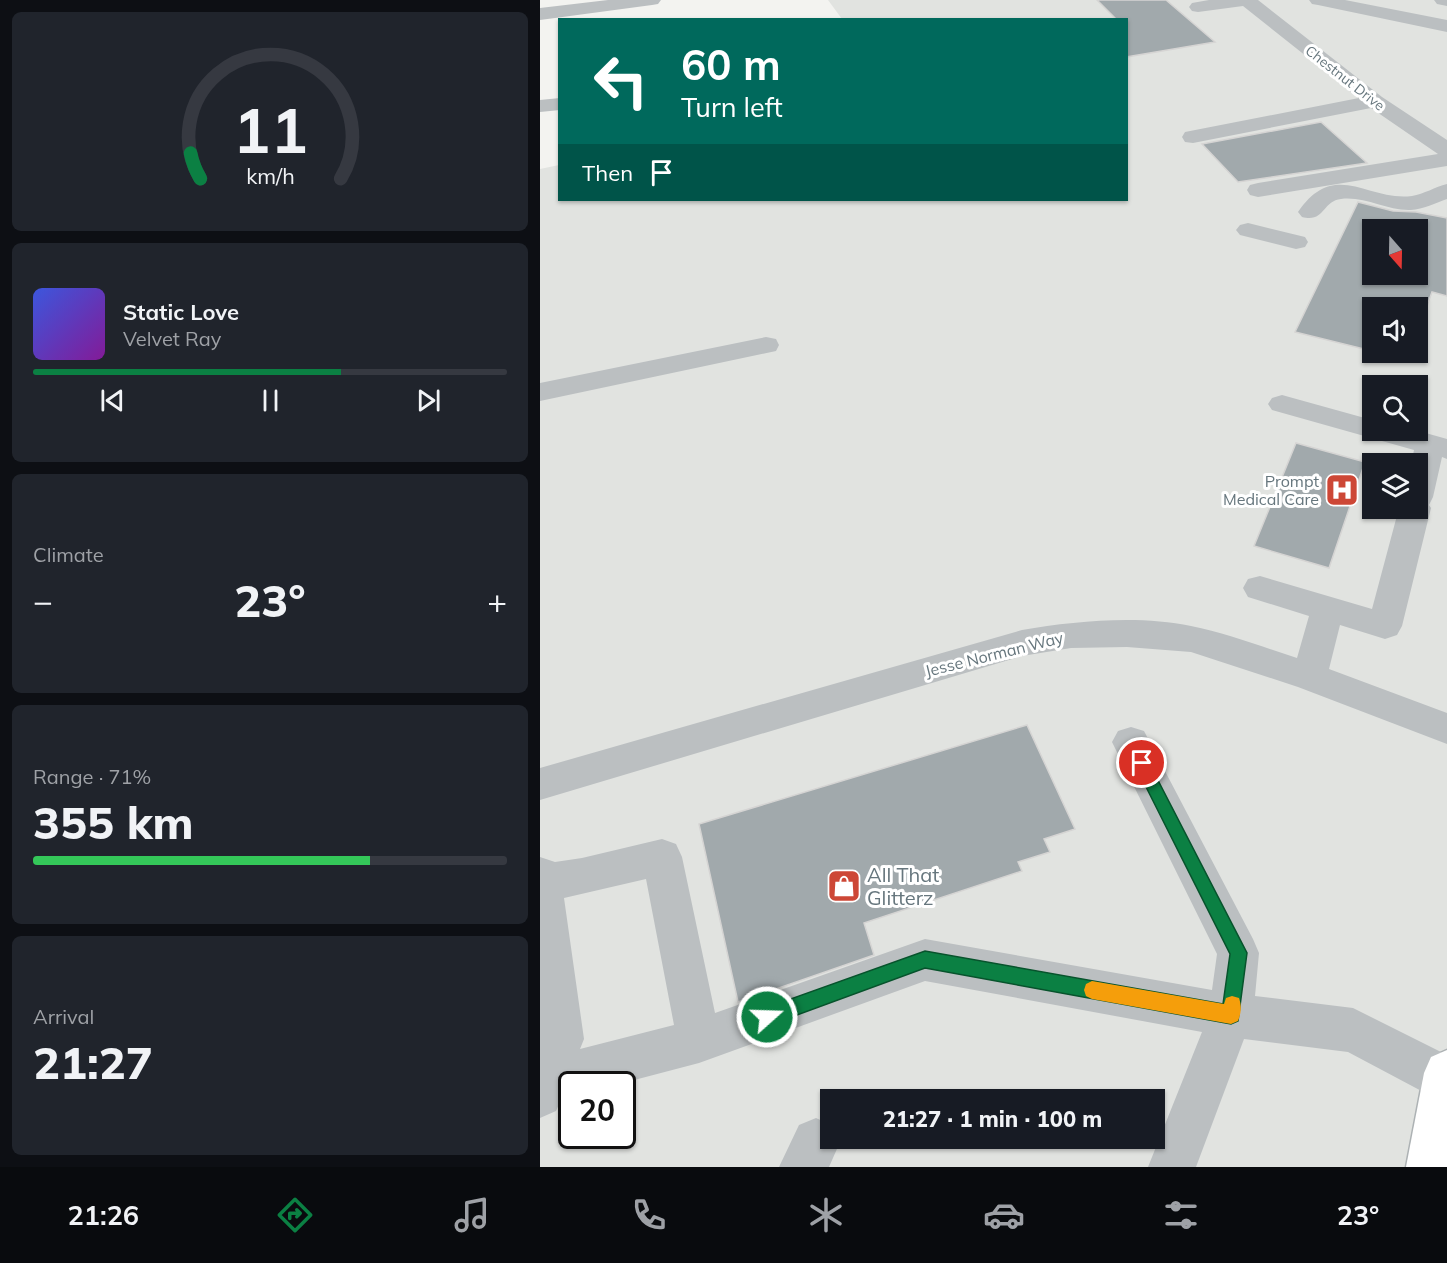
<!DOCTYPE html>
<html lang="en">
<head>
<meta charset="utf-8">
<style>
  :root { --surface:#171b24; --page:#20242c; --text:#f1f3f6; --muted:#9ea1a6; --line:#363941; --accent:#0b8043 }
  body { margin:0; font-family:Mulish,sans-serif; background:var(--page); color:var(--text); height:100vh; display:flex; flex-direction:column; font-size:22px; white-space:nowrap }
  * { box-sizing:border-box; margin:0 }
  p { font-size:20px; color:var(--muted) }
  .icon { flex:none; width:33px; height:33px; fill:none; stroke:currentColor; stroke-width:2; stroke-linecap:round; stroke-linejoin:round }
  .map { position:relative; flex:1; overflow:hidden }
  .details { display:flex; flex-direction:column; gap:12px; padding:12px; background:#0d0f14; width:540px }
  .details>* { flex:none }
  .banner { position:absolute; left:18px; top:18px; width:570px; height:183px; border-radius:0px; box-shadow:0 2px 4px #0004; background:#00695c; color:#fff; overflow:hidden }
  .needle { width:39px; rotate:160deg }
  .controls { position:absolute; left:822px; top:219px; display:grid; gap:12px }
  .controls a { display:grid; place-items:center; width:66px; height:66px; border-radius:0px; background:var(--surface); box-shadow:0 2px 4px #0004; font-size:30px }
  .speed { position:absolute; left:18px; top:1071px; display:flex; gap:12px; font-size:30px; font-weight:700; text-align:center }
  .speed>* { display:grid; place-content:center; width:78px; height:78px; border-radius:50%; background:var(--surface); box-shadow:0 2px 4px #0004; line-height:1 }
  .speed .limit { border:3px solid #111; border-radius:9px; background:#fff; color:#111 }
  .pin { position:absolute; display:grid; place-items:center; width:51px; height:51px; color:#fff; margin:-26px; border:3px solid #fff; border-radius:50%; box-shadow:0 2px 6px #0007 }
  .me { position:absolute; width:66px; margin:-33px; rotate:70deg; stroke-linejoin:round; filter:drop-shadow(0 0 4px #0008) }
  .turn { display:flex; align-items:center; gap:21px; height:126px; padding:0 24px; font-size:27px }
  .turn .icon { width:78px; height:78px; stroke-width:2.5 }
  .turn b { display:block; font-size:42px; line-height:51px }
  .then { display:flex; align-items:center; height:57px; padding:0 24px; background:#0003; gap:12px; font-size:22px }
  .big { font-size:45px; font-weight:800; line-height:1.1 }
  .details .card { flex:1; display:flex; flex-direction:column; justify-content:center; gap:9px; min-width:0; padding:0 21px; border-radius:9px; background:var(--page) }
  .details .dial { align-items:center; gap:0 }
  .dial svg { height:156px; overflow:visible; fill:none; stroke:var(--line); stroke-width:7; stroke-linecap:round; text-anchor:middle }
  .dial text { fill:var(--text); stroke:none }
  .song { display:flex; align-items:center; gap:18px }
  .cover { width:72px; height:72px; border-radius:9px; background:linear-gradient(135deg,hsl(230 70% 55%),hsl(290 70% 35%)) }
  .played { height:6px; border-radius:3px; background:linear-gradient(90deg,var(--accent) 65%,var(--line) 65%) }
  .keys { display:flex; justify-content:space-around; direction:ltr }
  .heat { display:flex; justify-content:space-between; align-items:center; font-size:33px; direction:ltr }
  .charge { height:9px; border-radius:4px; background:linear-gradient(90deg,#34c759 71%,var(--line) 0) }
  .trip { position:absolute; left:280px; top:1089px; width:345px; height:60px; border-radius:0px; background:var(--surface); box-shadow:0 2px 4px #0004; font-weight:800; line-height:60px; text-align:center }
  .dock { display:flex; height:96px; justify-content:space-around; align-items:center; background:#090b0e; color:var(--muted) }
  .dock .icon { width:42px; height:42px }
  .dock .active { color:var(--accent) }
  .dock b { font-size:27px; color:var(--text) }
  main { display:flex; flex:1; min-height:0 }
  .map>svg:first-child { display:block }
  .built { fill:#e1e3e0; fill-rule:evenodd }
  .building { fill:#a1a9ac; stroke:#d5d4d3; stroke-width:1.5; fill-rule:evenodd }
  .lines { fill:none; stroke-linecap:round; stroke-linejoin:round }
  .major-casing { stroke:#adb2b4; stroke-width:3 }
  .minor { fill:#bbbfc1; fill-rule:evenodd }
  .major { fill:#fff; fill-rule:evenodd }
  .route { fill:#0b8043; stroke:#07532c; stroke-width:1.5 }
  .slow { fill:#f59e0b }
  .labels { text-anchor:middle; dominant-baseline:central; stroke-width:6; stroke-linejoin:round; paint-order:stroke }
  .far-street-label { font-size:14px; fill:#66767d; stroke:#fff }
  .poi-label { font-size:16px; fill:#66767d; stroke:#fff; text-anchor:end }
  .street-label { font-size:16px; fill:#66767d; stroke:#fff }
  .near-poi-label { font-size:20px; fill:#66767d; stroke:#fff; text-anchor:start }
</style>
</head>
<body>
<main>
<section class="details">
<div class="card dial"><svg viewBox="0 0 100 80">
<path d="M14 69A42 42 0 1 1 86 69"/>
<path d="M14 69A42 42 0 0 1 9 56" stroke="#0b8043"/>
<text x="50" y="56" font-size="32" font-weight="700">11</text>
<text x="50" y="72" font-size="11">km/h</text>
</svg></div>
<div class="card">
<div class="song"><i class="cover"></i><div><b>Static Love</b><p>Velvet Ray</p></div></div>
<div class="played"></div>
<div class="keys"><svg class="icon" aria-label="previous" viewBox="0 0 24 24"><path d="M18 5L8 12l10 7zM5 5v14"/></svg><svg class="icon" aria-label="pause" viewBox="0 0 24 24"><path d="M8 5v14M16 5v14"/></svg><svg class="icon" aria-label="next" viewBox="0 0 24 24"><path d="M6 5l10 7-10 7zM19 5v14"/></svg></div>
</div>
<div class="card"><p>Climate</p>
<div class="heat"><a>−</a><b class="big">23°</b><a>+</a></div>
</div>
<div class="card"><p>Range · 71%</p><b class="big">355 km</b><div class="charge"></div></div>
<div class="card"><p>Arrival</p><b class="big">21:27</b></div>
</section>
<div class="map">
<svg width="907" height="1167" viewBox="0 0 907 1167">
  <rect width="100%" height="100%" fill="#f3f3f0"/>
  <!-- built -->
  <path class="built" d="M 288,0 L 907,0 L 907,1167 L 0,1167 L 0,169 L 19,165 L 20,200 L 586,200 L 586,20 L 302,19 ZM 832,230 L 878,230 L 878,274 L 832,274 ZM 832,308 L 878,308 L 878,352 L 832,352 ZM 832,386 L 878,386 L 878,430 L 832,430 ZM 832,464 L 878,464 L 878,508 L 832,508 ZM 32,1084 L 82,1084 L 82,1136 L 32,1136 ZM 291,1100 L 615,1100 L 615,1138 L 291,1138 Z"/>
  <!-- building -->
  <path class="building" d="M 557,0 L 626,0 L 675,42 L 586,57 L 586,20 L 577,20 Z
    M 781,122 L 827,163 L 698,182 L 662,144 Z
    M 818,202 L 853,211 L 876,212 L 907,218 L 907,296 L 892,292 L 878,331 L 878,308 L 832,308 L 832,351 L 755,332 ZM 832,230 L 878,230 L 878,274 L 832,274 Z
    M 756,443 L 825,462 L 789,568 L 714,546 Z
    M 487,725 L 535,829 L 504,839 L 510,852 L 478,862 L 482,871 L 324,923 L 334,955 L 198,1002 L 159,824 Z"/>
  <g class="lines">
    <!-- major casing -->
    <g class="major-casing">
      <path id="major" d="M 907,1050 L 907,1167 L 866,1167 L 884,1073 L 891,1057 Z"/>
    </g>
    <!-- minor -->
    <path class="minor" d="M 68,0 L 121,0 L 118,4 L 112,5 L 0,20 L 0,8 Z
      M 669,0 L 718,0 L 842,97 L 907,140 L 907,166 L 718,197 L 710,195 L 707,190 L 710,185 L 718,183 L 898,154 L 831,108 L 653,143 L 645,142 L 642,137 L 645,132 L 819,98 L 703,6 L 658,12 L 652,11 L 649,7 L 652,3 Z
      M 769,0 L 805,0 L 907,20 L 907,32 L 778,5 L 772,4 Z
      M 894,0 L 907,0 L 907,6 L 897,4 Z
      M 20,98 L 20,110 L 0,112 L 0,100 Z
      M 907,184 L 907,199 C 896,203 883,209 871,210 C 847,211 825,196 801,199 C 782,201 785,223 762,217 L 758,212 C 795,158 828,202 872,196 C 884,194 895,187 907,184 Z
      M 708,223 L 765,237 L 768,242 L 765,247 L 756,249 L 700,235 L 696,230 L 700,225 Z
      M 226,337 L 236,339 L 239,345 L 236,351 L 0,401 L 0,383 Z
      M 742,395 L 832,420 L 832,430 L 875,430 L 907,439 L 907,459 L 902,457 L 893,497 L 889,505 L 891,508 L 862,626 L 857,635 L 845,639 L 800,625 L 789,669 L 907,713 L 907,744 L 758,687 L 651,652 L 587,647 L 531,648 L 482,656 L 0,800 L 0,768 L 482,630 C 535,621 598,615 651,626 C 687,633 722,647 757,658 L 769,616 L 708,597 L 703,588 L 708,579 L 720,576 L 832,609 L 859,508 L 878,508 L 878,464 L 871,464 L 874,450 L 732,410 L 728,404 L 732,398 Z
      M 591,727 L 604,731 L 713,939 L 719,953 L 715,996 L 813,1008 L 907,1055 L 907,1101 L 889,1095 L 808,1052 L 704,1039 L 656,1167 L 608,1167 L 662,1032 L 385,981 L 159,1063 L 79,1084 L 32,1084 L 32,1097 L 21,1100 L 16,1111 L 0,1118 L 0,857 L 15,862 L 42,858 L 122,839 L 136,844 L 142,857 L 175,1013 L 385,939 L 672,990 L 677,954 L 572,742 L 578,731 ZM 106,879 L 134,1025 L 40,1049 L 44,1039 L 24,898 Z
      M 276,1118 L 291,1125 L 291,1138 L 298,1138 L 300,1142 L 289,1167 L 239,1167 L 259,1125 Z"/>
    <!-- major -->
    <use href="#major" class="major"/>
  </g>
  <!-- route -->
  <path class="route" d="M 602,757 L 607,759 L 707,953 L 698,1021 L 691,1024 L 385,968 L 227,1026 L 220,1023 L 218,1017 L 220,1010 L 385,951 L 683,1004 L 690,954 L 594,763 L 596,759 Z"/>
  <!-- slow -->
  <path class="slow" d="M 552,981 L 684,1004 L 686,998 L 692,996 L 699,998 C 702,1007 701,1013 698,1021 L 691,1024 L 552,999 L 546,996 L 544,990 L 546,984 Z"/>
  <!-- icons -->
  <defs>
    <g id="hospital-square" transform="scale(1.725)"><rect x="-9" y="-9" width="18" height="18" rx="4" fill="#cd4736" stroke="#fff"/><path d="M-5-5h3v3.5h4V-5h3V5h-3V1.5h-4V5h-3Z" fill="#fff"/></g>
    <g id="shop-square" transform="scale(1.725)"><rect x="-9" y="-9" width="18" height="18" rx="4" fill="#cd4736" stroke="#fff"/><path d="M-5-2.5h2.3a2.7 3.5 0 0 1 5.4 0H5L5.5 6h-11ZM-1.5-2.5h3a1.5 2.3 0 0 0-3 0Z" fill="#fff"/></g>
  </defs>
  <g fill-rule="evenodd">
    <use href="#hospital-square" x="802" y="490"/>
    <use href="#shop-square" x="304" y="886"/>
  </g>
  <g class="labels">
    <!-- far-street labels -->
    <g class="far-street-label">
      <text transform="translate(805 78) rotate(38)">Chestnut Drive</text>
    </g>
    <!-- poi labels -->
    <g class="poi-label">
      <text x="779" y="481">Prompt<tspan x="779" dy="18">Medical Care</tspan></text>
    </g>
    <!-- street labels -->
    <g class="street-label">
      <text transform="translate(454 654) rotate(-14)">Jesse Norman Way</text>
    </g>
    <!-- near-poi labels -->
    <g class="near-poi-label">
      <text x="327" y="874">All That<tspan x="327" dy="23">Glitterz</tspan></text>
    </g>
  </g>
</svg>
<div class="controls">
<a><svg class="needle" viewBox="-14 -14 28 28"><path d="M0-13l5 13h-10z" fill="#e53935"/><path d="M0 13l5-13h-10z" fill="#9ea1a6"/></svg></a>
<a><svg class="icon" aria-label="sound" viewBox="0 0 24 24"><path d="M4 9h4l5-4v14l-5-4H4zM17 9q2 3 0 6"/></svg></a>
<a><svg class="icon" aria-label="search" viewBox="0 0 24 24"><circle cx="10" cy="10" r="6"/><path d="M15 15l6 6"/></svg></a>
<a><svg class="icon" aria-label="layers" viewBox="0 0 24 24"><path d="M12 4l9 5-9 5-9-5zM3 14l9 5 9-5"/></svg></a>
</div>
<div class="speed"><div class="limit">20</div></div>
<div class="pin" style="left:602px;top:763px;background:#d93025"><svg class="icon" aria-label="arrive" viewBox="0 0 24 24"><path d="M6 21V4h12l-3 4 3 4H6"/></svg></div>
<svg class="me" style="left:227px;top:1017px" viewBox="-20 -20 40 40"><circle r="17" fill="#0b8043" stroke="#fff" stroke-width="3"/><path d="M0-11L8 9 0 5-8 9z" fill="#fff"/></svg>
<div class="trip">21:27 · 1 min · 100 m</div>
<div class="banner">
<div class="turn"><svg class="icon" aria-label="left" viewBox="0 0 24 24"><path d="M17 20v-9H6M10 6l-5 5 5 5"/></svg><div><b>60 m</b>Turn left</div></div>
<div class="then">Then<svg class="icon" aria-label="arrive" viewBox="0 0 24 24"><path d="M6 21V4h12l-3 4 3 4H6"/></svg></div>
</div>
</div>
</main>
<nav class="dock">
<b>21:26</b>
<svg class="icon active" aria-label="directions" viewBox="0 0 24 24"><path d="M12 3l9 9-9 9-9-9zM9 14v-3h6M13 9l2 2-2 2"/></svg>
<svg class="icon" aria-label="music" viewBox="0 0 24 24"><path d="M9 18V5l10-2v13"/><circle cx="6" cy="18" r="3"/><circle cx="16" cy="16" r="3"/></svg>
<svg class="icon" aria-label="phone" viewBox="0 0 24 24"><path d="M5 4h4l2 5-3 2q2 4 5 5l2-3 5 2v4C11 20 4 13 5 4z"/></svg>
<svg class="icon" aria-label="climate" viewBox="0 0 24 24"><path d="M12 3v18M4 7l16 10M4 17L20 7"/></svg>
<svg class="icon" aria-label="car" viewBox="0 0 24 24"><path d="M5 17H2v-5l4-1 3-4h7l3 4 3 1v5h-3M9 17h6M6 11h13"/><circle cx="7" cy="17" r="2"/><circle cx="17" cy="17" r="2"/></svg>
<svg class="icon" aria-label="filters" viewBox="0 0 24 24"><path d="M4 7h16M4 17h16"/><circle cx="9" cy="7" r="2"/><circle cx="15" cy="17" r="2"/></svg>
<b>23°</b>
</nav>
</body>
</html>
